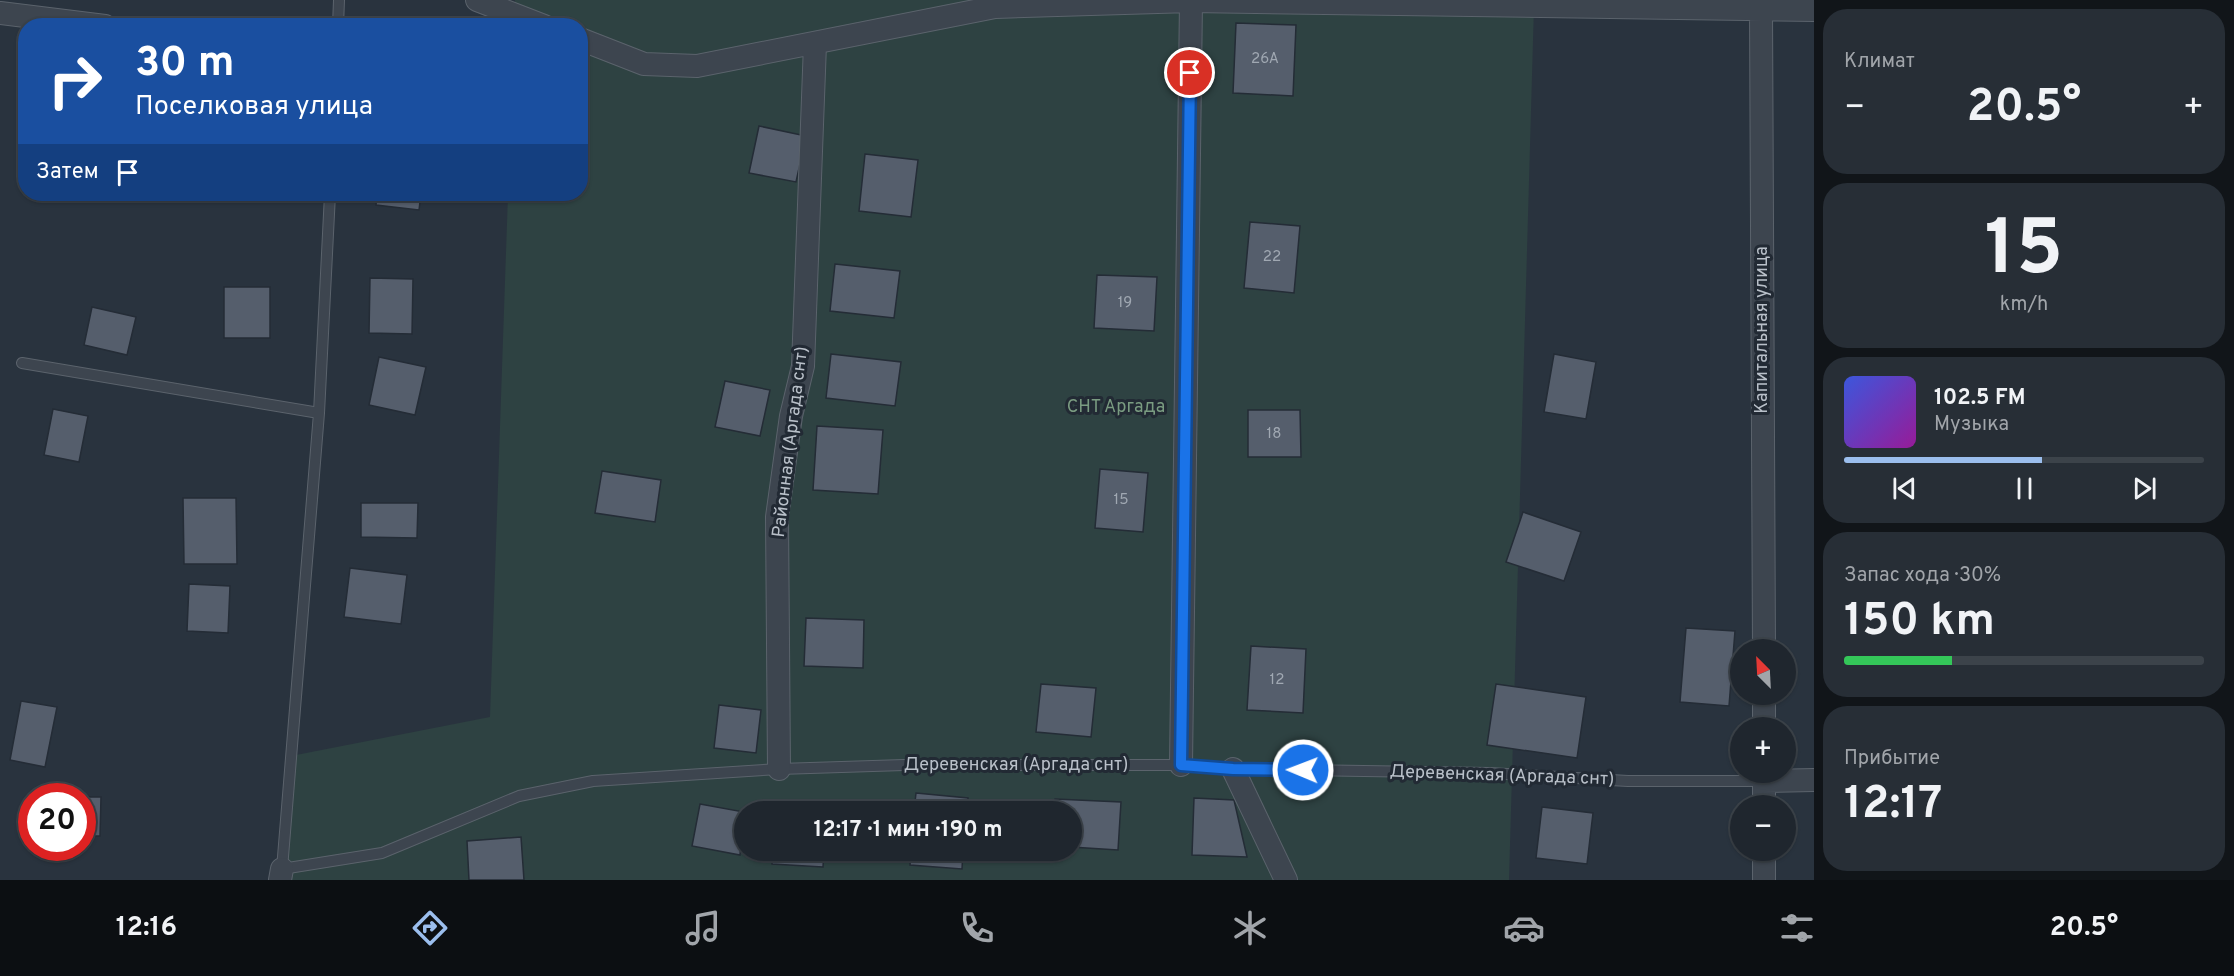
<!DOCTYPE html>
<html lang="ru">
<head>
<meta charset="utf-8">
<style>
  :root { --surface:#1f262e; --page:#272e36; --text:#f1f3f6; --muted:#a1a5aa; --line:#3c434a; --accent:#9bbeed }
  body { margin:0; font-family:Overpass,sans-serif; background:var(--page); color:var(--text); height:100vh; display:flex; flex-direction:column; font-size:22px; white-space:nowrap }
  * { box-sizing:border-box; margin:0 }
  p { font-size:20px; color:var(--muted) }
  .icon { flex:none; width:33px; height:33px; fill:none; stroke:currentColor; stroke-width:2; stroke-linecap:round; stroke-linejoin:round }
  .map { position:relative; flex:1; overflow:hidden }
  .details { display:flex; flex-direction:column; gap:9px; padding:9px; background:#111519; width:420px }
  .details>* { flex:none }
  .top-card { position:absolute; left:18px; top:18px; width:570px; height:183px; border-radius:24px; box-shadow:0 2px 4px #0004,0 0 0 2px var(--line); background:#1a4fa0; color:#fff; overflow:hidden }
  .needle { width:39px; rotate:336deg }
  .buttons { position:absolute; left:1730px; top:639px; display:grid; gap:12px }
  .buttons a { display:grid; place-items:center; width:66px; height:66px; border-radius:50%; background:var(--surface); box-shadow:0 2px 4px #0004,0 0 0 2px var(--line); font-size:30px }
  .speed { position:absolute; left:18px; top:783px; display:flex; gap:12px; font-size:30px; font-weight:700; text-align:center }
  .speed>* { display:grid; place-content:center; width:78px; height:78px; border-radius:50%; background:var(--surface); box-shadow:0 2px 4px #0004,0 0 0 2px var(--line); line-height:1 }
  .speed .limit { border:9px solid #d22; background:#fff; color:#111 }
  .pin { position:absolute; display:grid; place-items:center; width:51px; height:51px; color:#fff; margin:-26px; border:3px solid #fff; border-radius:50%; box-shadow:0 2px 6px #0007 }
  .me { position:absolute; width:66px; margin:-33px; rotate:271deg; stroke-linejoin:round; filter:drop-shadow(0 0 4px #0008) }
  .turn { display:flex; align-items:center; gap:21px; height:126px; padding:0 18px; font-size:27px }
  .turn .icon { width:78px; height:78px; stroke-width:2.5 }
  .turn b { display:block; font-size:42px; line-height:51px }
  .then { display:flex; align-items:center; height:57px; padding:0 18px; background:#0003; gap:12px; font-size:22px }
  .big { font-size:45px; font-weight:700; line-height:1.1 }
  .details .card { flex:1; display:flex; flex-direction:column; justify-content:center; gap:9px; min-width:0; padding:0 21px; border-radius:24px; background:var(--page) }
  .details .dial { align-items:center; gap:0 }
  .dial b { font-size:78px; line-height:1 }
  .song { display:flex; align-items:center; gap:18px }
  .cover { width:72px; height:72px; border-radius:9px; background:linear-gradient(135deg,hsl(230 70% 55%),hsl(300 70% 35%)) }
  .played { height:6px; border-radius:3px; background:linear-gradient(90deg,var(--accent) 55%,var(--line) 55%) }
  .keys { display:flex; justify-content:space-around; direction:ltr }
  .heat { display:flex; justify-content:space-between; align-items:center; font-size:33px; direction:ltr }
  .charge { height:9px; border-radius:4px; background:linear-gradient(90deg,#34c759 30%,var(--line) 0) }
  .trip { position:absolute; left:734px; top:801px; width:348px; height:60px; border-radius:30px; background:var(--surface); box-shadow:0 2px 4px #0004,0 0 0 2px var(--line); font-weight:700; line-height:60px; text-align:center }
  .menu { display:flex; height:96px; justify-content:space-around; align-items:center; background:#0c0f12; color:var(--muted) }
  .menu .icon { width:42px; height:42px }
  .menu .active { color:var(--accent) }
  .menu b { font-size:27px; color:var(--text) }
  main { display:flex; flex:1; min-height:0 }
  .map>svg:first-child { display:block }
  .green { fill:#2e4242; fill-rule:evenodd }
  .building { fill:#555e6c; stroke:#242c36; stroke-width:1.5 }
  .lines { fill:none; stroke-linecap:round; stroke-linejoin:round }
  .service-casing { stroke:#5b636c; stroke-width:12 }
  .minor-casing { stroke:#5b636c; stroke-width:24 }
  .service { stroke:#3d454f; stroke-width:10 }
  .minor { stroke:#3d454f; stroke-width:22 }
  .route-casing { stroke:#114b97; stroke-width:15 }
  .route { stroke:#1a73e8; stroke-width:10 }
  .labels { text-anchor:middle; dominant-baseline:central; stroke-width:6; stroke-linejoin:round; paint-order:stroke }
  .number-label { font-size:15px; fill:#a0a8b2 }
  .street-label { font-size:18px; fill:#b9c0c9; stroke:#222a34 }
  .park-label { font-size:18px; fill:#7a9c81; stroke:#222a34 }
</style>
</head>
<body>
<main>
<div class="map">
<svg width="1814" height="880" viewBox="0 0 1814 880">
  <rect width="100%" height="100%" fill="#29333e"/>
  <!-- green -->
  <path class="green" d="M 515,0 L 1181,0 L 1534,6 L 1509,880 L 277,880 L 291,756 L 490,717 L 508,194 L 580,194 L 580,26 L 514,25 ZM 744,812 L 1071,812 L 1071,850 L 744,850 Z"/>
  <!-- building -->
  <path class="building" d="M 1236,23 L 1296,25 L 1293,96 L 1233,93 Z
    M 759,126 L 806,136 L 796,182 L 749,173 Z
    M 865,154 L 918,160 L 911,217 L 859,211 Z
    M 377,194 L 421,194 L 419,210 L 376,205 Z
    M 1250,222 L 1300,226 L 1294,293 L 1244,288 Z
    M 835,264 L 900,271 L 894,318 L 830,311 Z
    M 1097,275 L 1157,277 L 1154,331 L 1094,328 Z
    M 370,278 L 413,279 L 412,334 L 369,333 Z
    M 224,287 L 270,287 L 270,338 L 224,338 Z
    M 92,307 L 136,317 L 127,355 L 84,345 Z
    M 831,354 L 901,362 L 895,406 L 826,398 Z
    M 1554,354 L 1596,362 L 1586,419 L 1544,412 Z
    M 379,357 L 426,367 L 415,415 L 369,405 Z
    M 725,381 L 770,390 L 760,436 L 715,427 Z
    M 53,409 L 88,416 L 79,462 L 44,455 Z
    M 1248,410 L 1300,410 L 1301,457 L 1248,457 Z
    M 817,426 L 883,430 L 878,494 L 813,490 Z
    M 1100,469 L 1148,473 L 1143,532 L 1095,528 Z
    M 602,471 L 661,480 L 655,522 L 595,513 Z
    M 183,498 L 236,498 L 237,564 L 184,564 Z
    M 361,503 L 418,503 L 417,538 L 361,537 Z
    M 1523,512 L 1581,532 L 1564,581 L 1506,562 Z
    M 350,568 L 407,575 L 401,624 L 344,617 Z
    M 189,584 L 230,586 L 228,633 L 187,631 Z
    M 806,618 L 864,620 L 863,668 L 804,666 Z
    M 1686,628 L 1735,631 L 1729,706 L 1680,702 Z
    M 1251,646 L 1306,649 L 1303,713 L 1247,710 Z
    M 1041,684 L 1096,688 L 1091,737 L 1036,732 Z
    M 1496,684 L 1586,697 L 1577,758 L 1487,745 Z
    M 21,701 L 57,707 L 45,767 L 10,760 Z
    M 719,705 L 761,710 L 756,753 L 714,748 Z
    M 916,793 L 968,798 L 967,812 L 914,812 Z
    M 82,797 L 101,797 L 100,836 L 82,836 Z
    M 1194,798 L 1234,800 L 1247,857 L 1192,855 Z
    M 1055,799 L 1121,802 L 1118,850 L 1071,847 L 1071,812 L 1054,812 Z
    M 776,801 L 827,804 L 827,812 L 775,812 Z
    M 700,804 L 744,812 L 740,855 L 692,846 Z
    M 1542,807 L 1593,813 L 1587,864 L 1536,858 Z
    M 521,837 L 524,880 L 469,880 L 467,841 Z
    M 772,850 L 824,850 L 823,867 L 772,864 Z
    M 911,850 L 963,850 L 962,869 L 910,865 Z"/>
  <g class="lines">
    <!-- service casing -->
    <g class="service-casing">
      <path id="service" d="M 338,26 L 339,0
        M 330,194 L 319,413 L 282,869 L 382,853 L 519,796 L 593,781 L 779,769 L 904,765 L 1181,765 L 1233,769 L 1489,773 L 1628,781 L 1764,781
        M 22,363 L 319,413"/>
    </g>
    <!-- minor casing -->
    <g class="minor-casing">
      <path id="minor" d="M 477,0 L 544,26
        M 1761,10 L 1764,650
        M 0,13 L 105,26
        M 580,39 L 644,64 L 697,66 L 995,7 L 1191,1 L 1814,10
        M 1764,694 L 1764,728
        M 1181,765 L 1191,1
        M 779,769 L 777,517 L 791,416 L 803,366 L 815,44
        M 1233,769 L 1286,880
        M 1764,781 L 1814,780
        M 1764,806 L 1764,772
        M 280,880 L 282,869
        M 1764,880 L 1764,850"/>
    </g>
    <!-- service -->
    <use href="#service" class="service"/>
    <!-- minor -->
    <use href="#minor" class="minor"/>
  </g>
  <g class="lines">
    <!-- route casing -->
    <g class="route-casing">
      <path id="route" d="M 1190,73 L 1181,765 L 1233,769 L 1303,770"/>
    </g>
    <!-- route -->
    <use href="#route" class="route"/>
  </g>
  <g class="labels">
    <!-- number labels -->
    <g class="number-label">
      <text x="1265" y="59">26А</text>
      <text x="1272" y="257">22</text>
      <text x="1125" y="303">19</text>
      <text x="1274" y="434">18</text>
      <text x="1121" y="500">15</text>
      <text x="1277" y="680">12</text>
    </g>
    <!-- street labels -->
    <g class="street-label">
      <text transform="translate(1762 330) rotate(-90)">Капитальная улица</text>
      <text transform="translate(791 442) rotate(-83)">Районная (Аргада снт)</text>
      <text x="1016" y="765">Деревенская (Аргада снт)</text>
      <text transform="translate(1502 776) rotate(2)">Деревенская (Аргада снт)</text>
    </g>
    <!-- park labels -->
    <g class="park-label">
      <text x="1116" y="407">СНТ Аргада</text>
    </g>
  </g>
</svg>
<div class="buttons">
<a><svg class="needle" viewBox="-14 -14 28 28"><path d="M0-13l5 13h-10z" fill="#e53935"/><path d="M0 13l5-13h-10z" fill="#a1a5aa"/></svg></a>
<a>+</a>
<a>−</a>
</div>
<div class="speed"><div class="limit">20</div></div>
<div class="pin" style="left:1190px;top:73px;background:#d93025"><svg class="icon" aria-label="arrive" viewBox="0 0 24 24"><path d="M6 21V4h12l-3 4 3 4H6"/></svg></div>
<svg class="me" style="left:1303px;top:770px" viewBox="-20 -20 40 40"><circle r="17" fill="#1a73e8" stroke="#fff" stroke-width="3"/><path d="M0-11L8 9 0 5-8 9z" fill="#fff"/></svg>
<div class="trip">12:17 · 1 мин · 190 m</div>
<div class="top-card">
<div class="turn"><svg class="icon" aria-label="right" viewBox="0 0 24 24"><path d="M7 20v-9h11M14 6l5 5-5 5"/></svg><div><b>30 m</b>Поселковая улица</div></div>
<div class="then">Затем<svg class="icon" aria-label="arrive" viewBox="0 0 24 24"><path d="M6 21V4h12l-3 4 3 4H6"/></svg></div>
</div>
</div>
<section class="details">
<div class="card"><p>Климат</p>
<div class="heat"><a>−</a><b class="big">20.5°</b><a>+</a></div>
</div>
<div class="card dial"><b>15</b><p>km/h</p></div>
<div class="card">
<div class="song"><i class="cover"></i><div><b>102.5 FM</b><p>Музыка</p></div></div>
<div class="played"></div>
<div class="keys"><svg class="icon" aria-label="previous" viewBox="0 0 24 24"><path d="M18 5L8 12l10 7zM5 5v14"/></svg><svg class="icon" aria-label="pause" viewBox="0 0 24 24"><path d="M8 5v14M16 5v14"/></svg><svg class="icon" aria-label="next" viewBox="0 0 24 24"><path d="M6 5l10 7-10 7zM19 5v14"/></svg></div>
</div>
<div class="card"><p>Запас хода · 30%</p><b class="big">150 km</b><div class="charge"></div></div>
<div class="card"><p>Прибытие</p><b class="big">12:17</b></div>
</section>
</main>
<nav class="menu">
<b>12:16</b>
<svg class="icon active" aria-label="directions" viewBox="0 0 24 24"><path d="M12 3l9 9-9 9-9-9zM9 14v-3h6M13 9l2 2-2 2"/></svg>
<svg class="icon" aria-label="music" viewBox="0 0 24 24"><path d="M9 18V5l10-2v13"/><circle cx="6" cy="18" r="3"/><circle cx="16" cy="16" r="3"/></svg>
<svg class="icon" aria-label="phone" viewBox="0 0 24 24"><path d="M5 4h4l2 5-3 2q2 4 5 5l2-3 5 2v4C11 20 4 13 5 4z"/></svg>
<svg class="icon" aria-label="climate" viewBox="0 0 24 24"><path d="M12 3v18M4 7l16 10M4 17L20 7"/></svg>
<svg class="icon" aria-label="car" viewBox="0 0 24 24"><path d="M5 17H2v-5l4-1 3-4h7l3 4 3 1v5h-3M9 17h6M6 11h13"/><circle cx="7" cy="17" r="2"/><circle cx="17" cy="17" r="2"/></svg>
<svg class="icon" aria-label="filters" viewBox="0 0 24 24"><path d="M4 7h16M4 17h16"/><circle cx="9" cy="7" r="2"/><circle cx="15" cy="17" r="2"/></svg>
<b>20.5°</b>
</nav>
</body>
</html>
